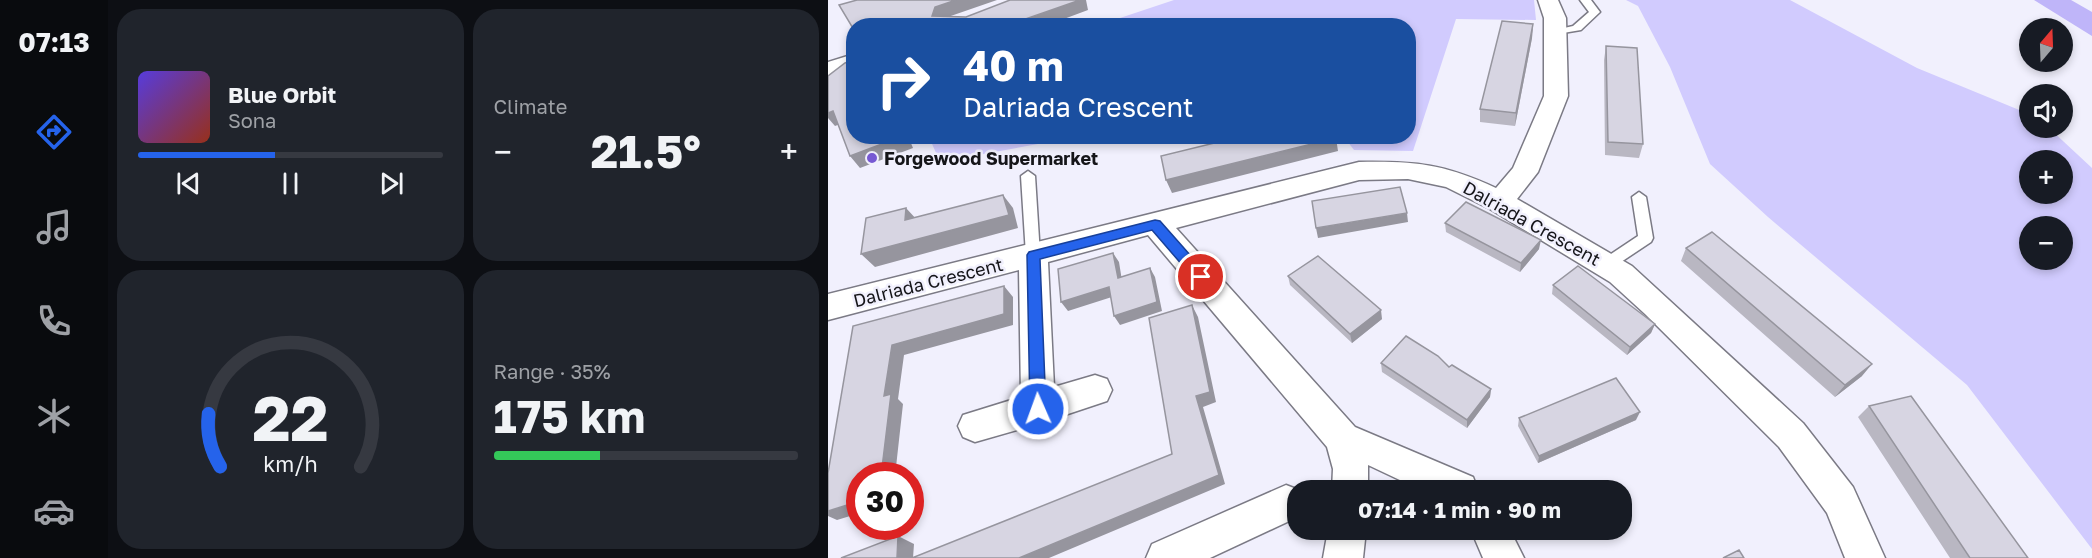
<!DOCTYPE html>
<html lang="en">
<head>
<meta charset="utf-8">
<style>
  :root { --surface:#171b24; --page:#20242c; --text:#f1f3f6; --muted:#9ea1a6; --line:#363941; --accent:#2563eb }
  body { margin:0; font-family:"Golos Text",sans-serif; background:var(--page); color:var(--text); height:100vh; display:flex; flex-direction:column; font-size:22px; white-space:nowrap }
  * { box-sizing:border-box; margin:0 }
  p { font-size:20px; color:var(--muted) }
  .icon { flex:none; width:33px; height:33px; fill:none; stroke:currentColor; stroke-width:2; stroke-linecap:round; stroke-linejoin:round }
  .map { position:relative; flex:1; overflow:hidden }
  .sheet { display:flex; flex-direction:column; gap:9px; padding:9px; background:#0d0f14; width:720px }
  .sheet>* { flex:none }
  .banner { position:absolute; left:18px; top:18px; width:570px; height:126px; border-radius:24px; box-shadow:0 3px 9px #0003; background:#1a4fa0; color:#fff; overflow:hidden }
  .needle { width:39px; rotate:19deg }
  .tools { position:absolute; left:1191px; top:18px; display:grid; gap:12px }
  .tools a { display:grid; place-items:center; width:54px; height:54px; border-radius:50%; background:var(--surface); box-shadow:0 3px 9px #0003; font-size:30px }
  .speed { position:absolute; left:18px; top:462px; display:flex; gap:12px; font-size:30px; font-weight:700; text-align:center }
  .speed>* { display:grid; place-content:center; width:78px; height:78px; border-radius:50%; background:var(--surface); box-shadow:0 3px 9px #0003; line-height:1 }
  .speed .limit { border:9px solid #d22; background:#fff; color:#111 }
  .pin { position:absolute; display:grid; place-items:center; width:51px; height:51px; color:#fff; margin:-26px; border:3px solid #fff; border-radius:50%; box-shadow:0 2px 6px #0007 }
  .me { position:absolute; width:66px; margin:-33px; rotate:358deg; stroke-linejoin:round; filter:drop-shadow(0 0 4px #0008) }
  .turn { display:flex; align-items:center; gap:21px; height:126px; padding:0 18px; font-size:27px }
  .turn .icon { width:78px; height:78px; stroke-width:2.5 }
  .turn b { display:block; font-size:42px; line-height:51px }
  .big { font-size:45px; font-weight:700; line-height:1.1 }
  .sheet .widget { flex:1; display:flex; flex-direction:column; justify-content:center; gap:9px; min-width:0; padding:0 21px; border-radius:24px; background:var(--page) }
  .sheet .dial { align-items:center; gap:0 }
  .dial svg { height:156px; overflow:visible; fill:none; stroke:var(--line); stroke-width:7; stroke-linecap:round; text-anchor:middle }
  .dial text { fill:var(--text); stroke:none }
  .song { display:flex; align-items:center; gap:18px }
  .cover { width:72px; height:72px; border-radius:9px; background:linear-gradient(135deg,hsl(250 70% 55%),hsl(10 70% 35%)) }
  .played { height:6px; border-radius:3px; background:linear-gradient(90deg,var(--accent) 45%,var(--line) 45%) }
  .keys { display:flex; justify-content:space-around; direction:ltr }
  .heat { display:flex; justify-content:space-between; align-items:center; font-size:33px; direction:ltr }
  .charge { height:9px; border-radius:4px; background:linear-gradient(90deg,#34c759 35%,var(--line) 0) }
  .sheet .tiles { flex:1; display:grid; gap:9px; grid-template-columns:repeat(2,1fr) }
  .trip { position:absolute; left:459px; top:480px; width:345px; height:60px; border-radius:24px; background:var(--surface); box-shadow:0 3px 9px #0003; font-weight:700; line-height:60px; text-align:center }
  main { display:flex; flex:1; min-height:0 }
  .menu { display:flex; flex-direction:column; width:108px; justify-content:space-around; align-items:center; background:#090b0e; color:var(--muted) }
  .menu .icon { width:42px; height:42px }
  .menu .on { color:var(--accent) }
  .menu b { font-size:27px; color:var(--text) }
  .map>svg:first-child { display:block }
  .green { fill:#d1cbfe; fill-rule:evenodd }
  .water { fill:#bfb5f9 }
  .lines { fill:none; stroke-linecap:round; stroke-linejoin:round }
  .service-casing { stroke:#7b7a85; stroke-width:3 }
  .minor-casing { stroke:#7b7a85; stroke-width:3 }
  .service { fill:#fff; fill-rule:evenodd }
  .minor { fill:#fff; fill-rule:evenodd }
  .wall { fill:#b9b7c2 }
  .shaded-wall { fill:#96959e }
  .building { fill:#d7d5e2; stroke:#96959e; stroke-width:1.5 }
  .route { fill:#2563eb; stroke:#184099; stroke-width:1.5 }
  .poi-dot { fill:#7759d3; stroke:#f1f0fd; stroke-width:2 }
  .labels { text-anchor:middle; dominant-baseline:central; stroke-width:5; stroke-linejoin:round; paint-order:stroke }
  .poi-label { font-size:18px; font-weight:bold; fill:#151519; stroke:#f1f0fd; text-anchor:start }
  .street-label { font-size:18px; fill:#151519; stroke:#f1f0fd }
</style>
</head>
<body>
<main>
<nav class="menu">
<b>07:13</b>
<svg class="icon on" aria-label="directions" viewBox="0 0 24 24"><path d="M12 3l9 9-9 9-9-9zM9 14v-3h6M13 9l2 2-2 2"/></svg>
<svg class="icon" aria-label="music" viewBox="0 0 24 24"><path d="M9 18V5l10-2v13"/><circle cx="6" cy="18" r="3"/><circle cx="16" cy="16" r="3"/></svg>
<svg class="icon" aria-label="phone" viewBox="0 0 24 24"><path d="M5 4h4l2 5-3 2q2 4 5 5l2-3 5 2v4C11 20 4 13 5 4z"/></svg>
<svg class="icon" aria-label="climate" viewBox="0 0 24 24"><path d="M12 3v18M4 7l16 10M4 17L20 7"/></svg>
<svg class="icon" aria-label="car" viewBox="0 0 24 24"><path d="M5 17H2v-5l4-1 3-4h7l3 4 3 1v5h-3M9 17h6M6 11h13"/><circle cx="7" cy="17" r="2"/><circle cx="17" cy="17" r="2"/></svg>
</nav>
<section class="sheet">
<div class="tiles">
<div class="widget">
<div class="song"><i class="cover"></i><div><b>Blue Orbit</b><p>Sona</p></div></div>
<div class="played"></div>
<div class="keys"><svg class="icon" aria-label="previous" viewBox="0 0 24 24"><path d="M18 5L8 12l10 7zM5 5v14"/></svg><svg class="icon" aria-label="pause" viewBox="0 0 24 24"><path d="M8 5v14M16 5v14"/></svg><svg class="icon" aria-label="next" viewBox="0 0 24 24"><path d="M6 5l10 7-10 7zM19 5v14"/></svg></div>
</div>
<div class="widget"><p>Climate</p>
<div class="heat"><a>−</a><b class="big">21.5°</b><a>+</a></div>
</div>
<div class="widget dial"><svg viewBox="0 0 100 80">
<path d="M14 69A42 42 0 1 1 86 69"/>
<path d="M14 69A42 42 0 0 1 8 42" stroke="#2563eb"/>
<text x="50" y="56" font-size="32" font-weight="700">22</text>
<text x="50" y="72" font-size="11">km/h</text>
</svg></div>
<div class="widget"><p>Range · 35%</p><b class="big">175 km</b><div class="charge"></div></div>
</div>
</section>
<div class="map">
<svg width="1264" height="558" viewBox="0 0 1264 558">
  <rect width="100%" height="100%" fill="#f1f0fd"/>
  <!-- green -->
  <path class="green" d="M 346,0 L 706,0 L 708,20 L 628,19 L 585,151 L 526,150 L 516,137 L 580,136 L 580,26 L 271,25 Z
    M 798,0 L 962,0 L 1089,68 L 1201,114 L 1202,128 L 1221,128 L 1264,168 L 1264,549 L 1139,385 L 940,217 L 882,164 L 842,67 L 810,6 ZM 1202,160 L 1234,160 L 1234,194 L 1202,194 ZM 1202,226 L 1234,226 L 1234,260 L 1202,260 Z
    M 101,137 L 248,137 L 112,162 Z"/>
  <!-- water -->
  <path class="water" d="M 1206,0 L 1243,0 L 1264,12 L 1264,36 Z"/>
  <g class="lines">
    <!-- service casing -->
    <g class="service-casing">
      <path id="service" d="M 752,0 L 763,0 L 772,12 L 753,30 L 723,35 L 723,31 L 745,26 L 761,12 Z
        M 200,171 L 207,176 L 212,255 L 210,259 L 200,259 L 198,255 L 193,176 Z
        M 811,192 L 818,197 L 825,238 L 823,242 L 784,268 L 774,268 L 772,264 L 774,260 L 810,236 L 804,197 Z"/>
    </g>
    <!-- minor casing -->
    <g class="minor-casing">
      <path id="minor" d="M 710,0 L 730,0 L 738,18 L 740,96 L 710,172 L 689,199 L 804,266 L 975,423 L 1025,487 L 1057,558 L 1017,558 L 999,513 L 951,447 L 817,314 L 782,282 L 662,209 L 618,187 L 580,179 L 531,180 L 348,228 L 527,427 L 645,477 L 650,490 L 593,490 L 540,465 L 540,490 L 504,490 L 505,469 L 499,447 L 320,235 L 220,262 L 226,387 L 267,375 L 279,379 L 284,390 L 279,401 L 210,424 L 147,442 L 135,437 L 130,426 L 135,415 L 193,397 L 191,270 L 0,320 L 0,294 L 531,162 C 588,161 616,164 668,188 L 685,168 L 716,96 L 716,18 Z
        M 26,54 L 26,69 L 0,77 L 0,62 Z
        M 458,485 L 471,490 L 470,490 L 470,517 L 382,558 L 318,558 L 324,544 Z
        M 500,530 L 538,530 L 535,558 L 495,558 Z
        M 643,530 L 682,530 L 696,558 L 655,558 Z"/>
    </g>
    <!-- service -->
    <use href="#service" class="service"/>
    <!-- minor -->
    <use href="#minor" class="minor"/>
  </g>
  <!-- wall -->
  <path class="wall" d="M 705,24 L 704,38 L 687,126 L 652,122 L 652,109 Z
    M 778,46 L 815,144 L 811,158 L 777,155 L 776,60 Z
    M 617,223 L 711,249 L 692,272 L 618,232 Z
    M 858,248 L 1034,376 L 1007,397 L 853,261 Z
    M 460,276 L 554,319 L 524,343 L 462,285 Z
    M 725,285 L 827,324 L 823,333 L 799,355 L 724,294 Z
    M 553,363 L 621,367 L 663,389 L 662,397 L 639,428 L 554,372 Z
    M 1041,406 L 1200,558 L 1122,558 L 1030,417 Z
    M 691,418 L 808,420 L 710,463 L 690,426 Z"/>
  <!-- shaded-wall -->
  <path class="shaded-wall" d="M 128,0 L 169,0 L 114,19 L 104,16 L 107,7 Z
    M 252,0 L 258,0 L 260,10 L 217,26 L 177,26 Z
    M 705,24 L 704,38 L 687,126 L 688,113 Z
    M 5,111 L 15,123 L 7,126 L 0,118 L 0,113 Z
    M 75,136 L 80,136 L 85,148 L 32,168 L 22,156 Z
    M 508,138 L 510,151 L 344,193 L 338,180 Z
    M 175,195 L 185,208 L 190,228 L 47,267 L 33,254 Z
    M 78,208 L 90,221 L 77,220 Z
    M 579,213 L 580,222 L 490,238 L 488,228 Z
    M 713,240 L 711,249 L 692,272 L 693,263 Z
    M 285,253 L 291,262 L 295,287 L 290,278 Z
    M 322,268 L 327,277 L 334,311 L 292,325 L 286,316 Z
    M 176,286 L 185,297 L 185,325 L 76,355 L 70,399 L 75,404 L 67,476 L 53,476 L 56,396 L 64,345 Z
    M 281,287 L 287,296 L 240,311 L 233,302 Z
    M 364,305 L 370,317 L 388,402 L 375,407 L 397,484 L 221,558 L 191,558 L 391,475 L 368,396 Z
    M 553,310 L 554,319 L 524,343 L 522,334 Z
    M 827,324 L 823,333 L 799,355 L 802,347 Z
    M 1044,364 L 1034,376 L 1007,397 L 1017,385 Z
    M 663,389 L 662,397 L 639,428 L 639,420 Z
    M 812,412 L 808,420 L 710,463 L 711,456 Z
    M 32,501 L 32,513 L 9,520 L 0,516 L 0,511 Z
    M 70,536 L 86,544 L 85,558 L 69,558 Z"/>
  <!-- building -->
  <path class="building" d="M 29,0 L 128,0 L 107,7 L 104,16 L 138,17 L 182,0 L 252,0 L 177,26 L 26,26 L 26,30 L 11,5 Z
    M 674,21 L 705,24 L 688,113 L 652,109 Z
    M 778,46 L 809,48 L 815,144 L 780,142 Z
    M 26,60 L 26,136 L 75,136 L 22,156 L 5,111 L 0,113 L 0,76 L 17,63 Z
    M 415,136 L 508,136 L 508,138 L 338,180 L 333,156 Z
    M 572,187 L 579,213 L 488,228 L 484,201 Z
    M 175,195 L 181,215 L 33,254 L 38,218 L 78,208 L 77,220 Z
    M 638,202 L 713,240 L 693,263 L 617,223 Z
    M 884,232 L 1044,364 L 1017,385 L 858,248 Z
    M 285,253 L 290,278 L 322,268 L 329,302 L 286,316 L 281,287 L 233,302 L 230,269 Z
    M 490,256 L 553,310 L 522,334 L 460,276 Z
    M 750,266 L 827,324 L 802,347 L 725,285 Z
    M 176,286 L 176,314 L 64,345 L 56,396 L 63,394 L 53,476 L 32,476 L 32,501 L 0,511 L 0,473 L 25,326 Z
    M 364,305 L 382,392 L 368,396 L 391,475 L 191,558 L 84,558 L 344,454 L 321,318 Z
    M 578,336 L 610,356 L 621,367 L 624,365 L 663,389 L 639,420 L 553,363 Z
    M 788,378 L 812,412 L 711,456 L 691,418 Z
    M 1083,396 L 1200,558 L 1142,558 L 1041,406 Z
    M 70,536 L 69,558 L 13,558 Z
    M 911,550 L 916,558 L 895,558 Z"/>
  <!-- route -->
  <path class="route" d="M 327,220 L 332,221 L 378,273 L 380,277 L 378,281 L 368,281 L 324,230 L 212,259 L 218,409 L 216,414 L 210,416 L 205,414 L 202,409 L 199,255 L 201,252 Z"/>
  <!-- markers -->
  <circle class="poi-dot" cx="44" cy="158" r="6"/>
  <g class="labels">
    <!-- poi labels -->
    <g class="poi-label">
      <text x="56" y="158">Forgewood Supermarket</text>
    </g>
    <!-- street labels -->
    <g class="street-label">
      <text transform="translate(704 223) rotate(29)">Dalriada Crescent</text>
      <text transform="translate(100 282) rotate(-14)">Dalriada Crescent</text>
    </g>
  </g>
</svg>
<div class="tools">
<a><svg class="needle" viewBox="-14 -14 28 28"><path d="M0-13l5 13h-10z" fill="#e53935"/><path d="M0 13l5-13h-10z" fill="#9ea1a6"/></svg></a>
<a><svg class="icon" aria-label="sound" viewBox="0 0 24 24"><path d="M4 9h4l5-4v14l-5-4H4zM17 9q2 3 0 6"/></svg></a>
<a>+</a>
<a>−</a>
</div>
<div class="speed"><div class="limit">30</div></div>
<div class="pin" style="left:373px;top:277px;background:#d93025"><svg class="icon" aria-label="arrive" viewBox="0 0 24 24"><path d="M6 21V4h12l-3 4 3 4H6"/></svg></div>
<svg class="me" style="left:210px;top:409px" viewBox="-20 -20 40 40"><circle r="17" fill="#2563eb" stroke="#fff" stroke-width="3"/><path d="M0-11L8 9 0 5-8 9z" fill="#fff"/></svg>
<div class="trip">07:14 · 1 min · 90 m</div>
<div class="banner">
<div class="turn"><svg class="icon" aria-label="right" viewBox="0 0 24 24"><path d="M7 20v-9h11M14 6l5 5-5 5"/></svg><div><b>40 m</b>Dalriada Crescent</div></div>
</div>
</div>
</main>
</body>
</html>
